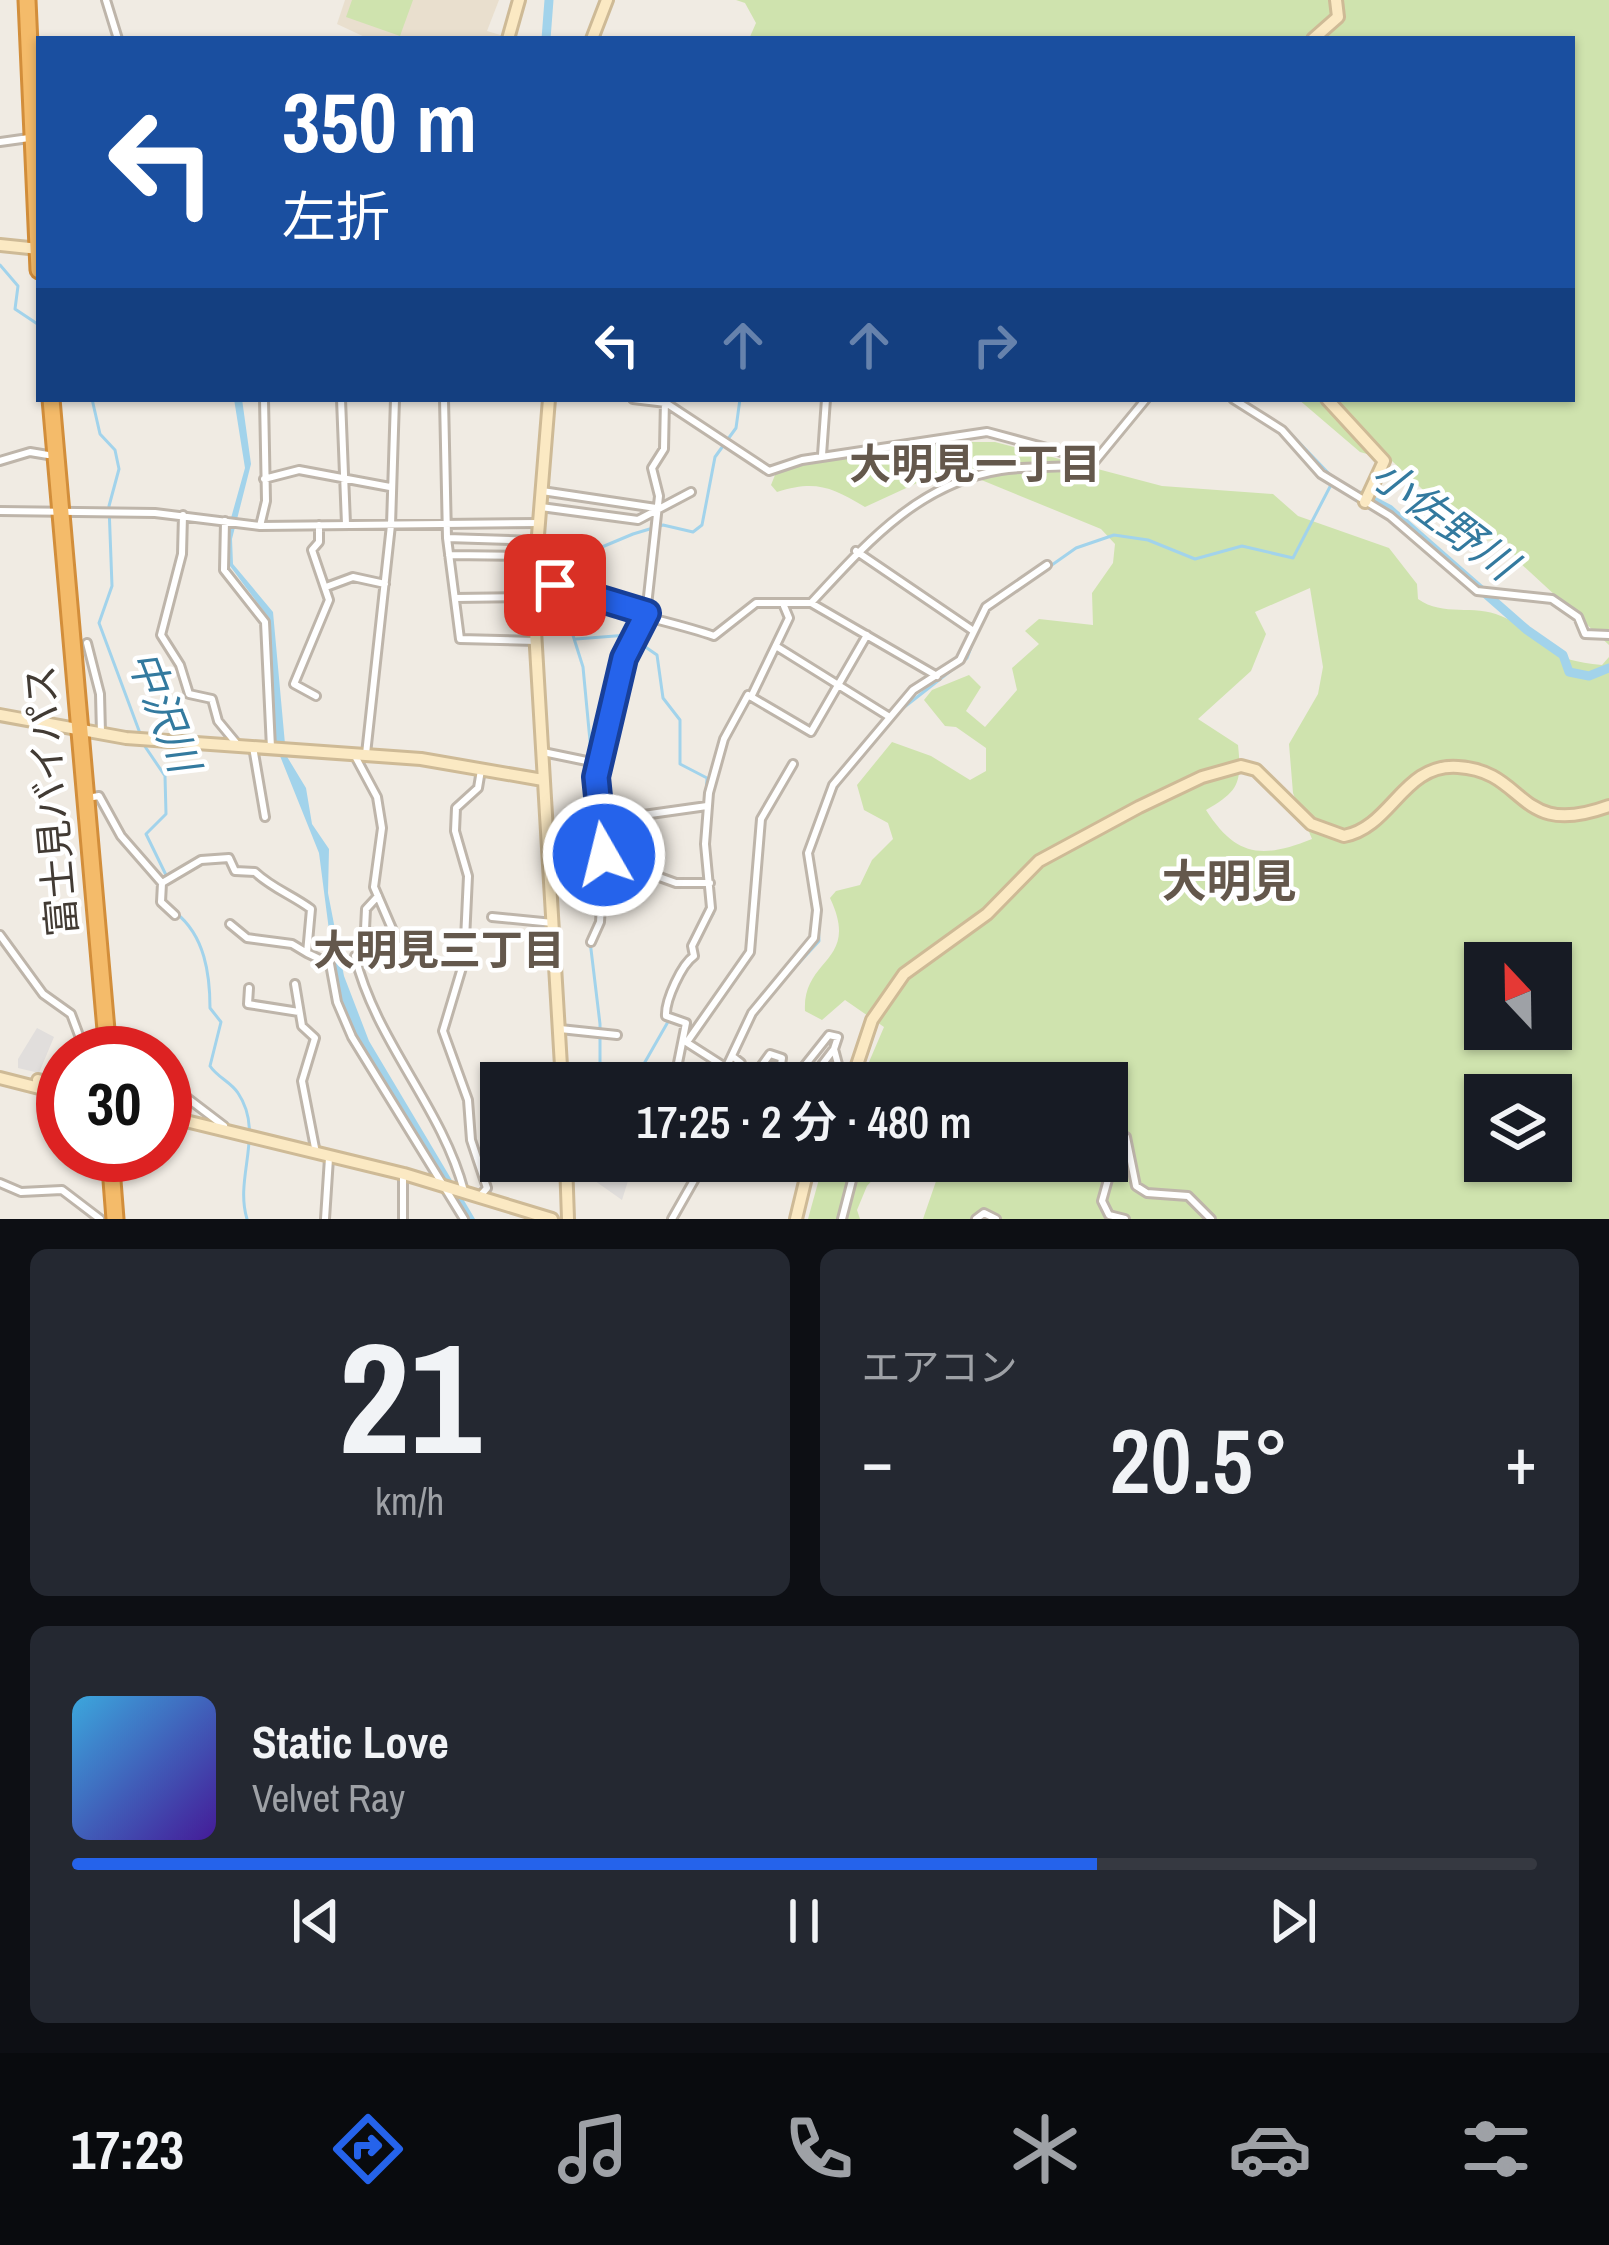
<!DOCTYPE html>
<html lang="ja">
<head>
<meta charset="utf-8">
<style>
  :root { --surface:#171b24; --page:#242831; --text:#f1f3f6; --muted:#9ea1a6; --line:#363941; --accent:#2563eb }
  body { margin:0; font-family:"Archivo Narrow","Noto Sans JP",sans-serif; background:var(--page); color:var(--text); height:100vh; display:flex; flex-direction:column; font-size:45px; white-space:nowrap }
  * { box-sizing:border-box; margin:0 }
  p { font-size:39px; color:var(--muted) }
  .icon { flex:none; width:66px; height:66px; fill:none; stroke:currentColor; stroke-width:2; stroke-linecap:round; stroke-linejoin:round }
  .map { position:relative; height:1219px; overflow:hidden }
  .panel { display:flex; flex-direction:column; gap:30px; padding:30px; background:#0d0f14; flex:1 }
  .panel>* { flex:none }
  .hud { position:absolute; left:36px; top:36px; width:1539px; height:366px; border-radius:0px; box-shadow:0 3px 9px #0004; background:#1a4fa0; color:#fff; overflow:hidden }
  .needle { width:78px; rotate:338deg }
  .controls { position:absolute; left:1464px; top:942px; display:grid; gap:24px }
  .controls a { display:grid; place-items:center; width:108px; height:108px; border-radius:0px; background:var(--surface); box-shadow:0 3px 9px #0004; font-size:60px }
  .speed { position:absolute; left:36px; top:1026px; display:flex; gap:24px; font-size:60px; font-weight:700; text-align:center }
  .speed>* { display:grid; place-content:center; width:156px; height:156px; border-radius:50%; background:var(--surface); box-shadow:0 3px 9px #0004; line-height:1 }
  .speed .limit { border:18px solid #d22; background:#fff; color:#111 }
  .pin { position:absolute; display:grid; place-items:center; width:102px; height:102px; color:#fff; margin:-51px; border-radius:24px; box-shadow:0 6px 18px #0006 }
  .me { position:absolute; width:132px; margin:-66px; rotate:352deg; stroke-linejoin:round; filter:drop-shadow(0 0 9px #0008) }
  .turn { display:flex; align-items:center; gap:42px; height:252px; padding:0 48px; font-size:54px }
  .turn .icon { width:156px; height:156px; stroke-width:2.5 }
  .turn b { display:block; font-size:84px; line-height:102px }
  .lanes { display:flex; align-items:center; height:114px; padding:0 48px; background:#0003; justify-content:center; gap:60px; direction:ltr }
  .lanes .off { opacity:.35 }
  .big { font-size:90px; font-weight:600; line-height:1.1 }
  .panel .card { flex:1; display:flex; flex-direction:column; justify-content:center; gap:18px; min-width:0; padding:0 42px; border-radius:18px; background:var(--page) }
  .panel .dial { align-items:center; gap:0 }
  .dial b { font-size:156px; line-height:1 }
  .song { display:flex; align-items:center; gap:36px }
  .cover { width:144px; height:144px; border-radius:18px; background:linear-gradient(135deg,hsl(200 70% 55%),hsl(260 70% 35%)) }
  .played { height:12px; border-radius:6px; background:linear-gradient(90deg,var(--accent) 70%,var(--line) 70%) }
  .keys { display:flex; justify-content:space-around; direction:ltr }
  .heat { display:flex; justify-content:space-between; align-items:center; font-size:66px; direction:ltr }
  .panel .tiles { flex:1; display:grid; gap:30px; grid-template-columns:1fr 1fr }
  .card:last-child { grid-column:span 2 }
  .trip { position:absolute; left:480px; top:1062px; width:648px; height:120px; border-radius:0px; background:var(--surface); box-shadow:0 3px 9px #0004; font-weight:600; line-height:120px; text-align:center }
  .tabs { display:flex; height:192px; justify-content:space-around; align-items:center; background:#090b0e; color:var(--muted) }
  .tabs .icon { width:84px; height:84px }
  .tabs .selected { color:var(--accent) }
  .tabs b { font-size:54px; color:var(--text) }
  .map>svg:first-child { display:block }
  .education { fill:#e9dfce }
  .green { fill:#cfe3ae; fill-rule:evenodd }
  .parking { fill:#e1dedc }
  .water { fill:#a2d3eb }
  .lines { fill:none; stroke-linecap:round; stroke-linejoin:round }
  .stream { stroke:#a2d3eb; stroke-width:3 }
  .river { stroke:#a2d3eb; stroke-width:9 }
  .street-casing { stroke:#beb5aa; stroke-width:12 }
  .secondary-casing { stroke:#ceba96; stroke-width:16 }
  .highway-casing { stroke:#d28e3b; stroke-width:21 }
  .street { stroke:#fff; stroke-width:6 }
  .secondary { stroke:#fbe9c3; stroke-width:10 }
  .highway { stroke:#f4bb6a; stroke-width:15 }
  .route-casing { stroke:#184099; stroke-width:30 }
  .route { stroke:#2563eb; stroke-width:21 }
  .labels { text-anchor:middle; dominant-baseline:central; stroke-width:9; stroke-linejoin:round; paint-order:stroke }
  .street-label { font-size:39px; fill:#423b34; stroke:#fff }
  .neighbourhood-label { font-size:42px; font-weight:bold; fill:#64584c; stroke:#fff }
  .water-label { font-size:42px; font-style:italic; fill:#337a9f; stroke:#fff }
  .quarter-label { font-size:45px; font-weight:bold; fill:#64584c; stroke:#fff }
</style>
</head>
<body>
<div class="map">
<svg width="1609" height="1219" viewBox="0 0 1609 1219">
  <rect width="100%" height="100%" fill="#f0ebe3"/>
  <!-- education -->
  <path class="education" d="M 345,0 L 499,0 L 487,31 L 507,37 L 369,39 L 337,24 Z"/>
  <!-- green -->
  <path class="green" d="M 352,0 L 413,0 L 400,36 L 346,17 Z
    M 736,0 L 1609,0 L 1609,645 L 1518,561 L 1507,541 L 1477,540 L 1392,461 L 1360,452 L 1298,399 L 1572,399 L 1572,39 L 749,39 L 756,23 L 745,3 Z
    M 942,442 L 995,442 L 1162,486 L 1273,494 L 1298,516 L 1389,548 L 1417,584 L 1418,599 C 1443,617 1474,604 1501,616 C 1549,637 1535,659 1602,665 L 1609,657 L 1609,1219 L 923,1219 L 943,1161 L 1107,1161 L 1107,1083 L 860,1083 L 884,1027 L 845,1000 L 822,1020 L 805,1011 C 802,957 861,963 830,898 L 836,891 L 860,885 L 872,860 L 893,839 L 888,823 L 864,810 L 857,785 L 892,742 L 931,756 L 970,780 L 986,771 L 986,748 L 956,727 L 945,726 L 924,700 L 932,690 L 969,675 L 981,687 L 966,711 L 985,727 L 1017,690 L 1012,668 L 1039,644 L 1025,631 L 1039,619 L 1093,625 L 1092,593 L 1113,563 L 1115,544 L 1101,529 L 957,470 L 941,472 L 865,507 C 831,487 816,480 777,492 L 771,485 L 775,475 L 795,465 ZM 1310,588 L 1323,667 L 1318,694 L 1289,744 L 1293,793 L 1312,839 C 1262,859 1236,857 1206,810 C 1239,791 1242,783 1238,745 L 1198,719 L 1251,671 L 1266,634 L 1255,612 ZM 1485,963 L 1551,963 L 1551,1029 L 1485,1029 ZM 1485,1095 L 1551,1095 L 1551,1161 L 1485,1161 Z
    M 824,1161 L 890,1161 L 867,1186 L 857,1210 L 860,1219 L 808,1219 Z"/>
  <!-- parking -->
  <path class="parking" d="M 37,1028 L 54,1037 L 39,1073 L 18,1068 L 18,1059 Z
    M 604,1168 L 628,1181 L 622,1200 L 588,1176 Z"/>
  <!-- water -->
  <path class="water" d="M 234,399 L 242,399 L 251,464 L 232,539 L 233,564 L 273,612 L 286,755 L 306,788 L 312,824 L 329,849 L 328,893 L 344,976 L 369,1041 L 475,1219 L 467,1219 L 455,1203 L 352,1032 L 337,992 L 319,853 L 274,741 L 268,617 L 227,562 L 226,536 L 245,468 Z"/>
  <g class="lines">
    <!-- stream -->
    <path class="stream" d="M 0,265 L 18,286 L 15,309 L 39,325
      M 92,399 L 100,434 L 115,450 L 119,469 L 109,506 L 112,586 L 99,623 L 141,736
      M 1241,399 L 1249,406
      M 554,579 L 571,576 L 590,552 L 633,534 L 663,525 L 693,532 L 702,525 L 715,457 L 736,428 L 740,399
      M 558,588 L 583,667 L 598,825
      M 1005,598 L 1076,548 L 1114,535 L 1148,540 L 1195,559 L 1242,546 L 1293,558 L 1334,479 L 1289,432 L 1257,411
      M 576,639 L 628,635 L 657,655 L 663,698 L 680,720 L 680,764 L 707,778 L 706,796
      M 898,712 L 967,658 L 977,631
      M 144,745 L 165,776 L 166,814 L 146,834 L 166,875
      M 832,795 L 843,778
      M 176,913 C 205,936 210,975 210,1008 L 221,1022 L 210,1066 C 217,1077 231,1082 238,1093 C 265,1133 234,1177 247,1219
      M 706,925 L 713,914 L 708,842
      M 590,941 L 600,1024 L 600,1083
      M 776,988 L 819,941 L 816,884
      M 670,1004 L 688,964
      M 751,1022 L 766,1001
      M 633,1083 L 669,1020
      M 693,1188 L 711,1161"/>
    <!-- river -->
    <path class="river" d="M 546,39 L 549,0
      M 1362,495 L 1389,509 L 1527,630 L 1563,655 L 1569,672 L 1589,676 L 1609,668"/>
    <!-- street casing -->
    <g class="street-casing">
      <path id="street" d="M 106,0 L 118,39
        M 0,142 L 29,138
        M 341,399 L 346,524
        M 444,399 L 447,538 L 460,639 L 536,641
        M 633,399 L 666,403 L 769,471 L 802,460 L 987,432 L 1095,461
        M 1233,399 L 1282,430 L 1321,474 L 1390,516 L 1477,591 L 1552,599 L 1578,617 L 1585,634 L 1609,635
        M 822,455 L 826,399
        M 0,461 L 30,452 L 48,455
        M 264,479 L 299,470 L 390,487
        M 542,491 L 656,508
        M 541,507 L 638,520 L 691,492
        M 0,511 L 155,513 L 260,526 L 539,523
        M 183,515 L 182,554 L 161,635 L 180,665 L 189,694 L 212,699 L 218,721 L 237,744
        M 225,521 L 224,570 L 265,622 L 271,748
        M 260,526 L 266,501 L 264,399
        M 447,538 L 538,541
        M 856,551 L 972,630
        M 449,555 L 535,556
        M 538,569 C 582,609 658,616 714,636 L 756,603 L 811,603 L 937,676
        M 326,587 L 353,577 L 385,584
        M 455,598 L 533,597
        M 811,603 C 865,545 918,483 1001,470 C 1032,465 1063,470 1095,461 L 1146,399
        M 87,643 L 100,694 L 101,733
        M 779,648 L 888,716
        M 316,696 L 294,684 L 329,600 L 312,550 L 319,542 L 319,525
        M 751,697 L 789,618 L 784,606
        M 253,747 L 265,817
        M 543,752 L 601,764
        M 366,754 L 391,525 L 395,399
        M 355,756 L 377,797 L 382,828 L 374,887 L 396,938
        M 87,798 L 99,796 L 121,836 L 162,883 L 161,902 L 175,915
        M 602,835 L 629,817 L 707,806
        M 604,857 L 676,883 L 710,883
        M 162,883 L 201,860 L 229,858 L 235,871 L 255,872 C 272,888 292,895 311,909 L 307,953 L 330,964 L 337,1002 L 352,1037 L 464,1219
        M 378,896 L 366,909 L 364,950 L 355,956 C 376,1042 442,1107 464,1191
        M 492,917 L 553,923
        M 230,924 L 247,938 L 292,944 L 307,953
        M 0,935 L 43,994 L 71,1014 L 80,1038 L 99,1053
        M 591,942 L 600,922 L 604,857 L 596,777 L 624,658 L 645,624 L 659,496 L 652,468 L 664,449 L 665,399
        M 295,984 L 302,1026 L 315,1038 L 302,1081 L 316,1153
        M 249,988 L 248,1004 L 299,1012
        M 560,1029 L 617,1035
        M 686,1042 L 725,1067
        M 687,1042 L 750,952 L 761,819 L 793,764
        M 732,1056 L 741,1063 L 739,1083
        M 856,1070 L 866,1083
        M 794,1079 L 829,1035 L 838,1037 L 834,1049 L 843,1083
        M 165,1081 L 224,1126
        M 674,1083 L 686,1023 L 666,1016 C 665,1000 682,964 694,956 L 692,946 L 711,908 L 705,844 L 709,793 L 724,739 L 748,695 L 811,732 L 867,635
        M 719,1083 L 752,1013 L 814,938 L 817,910 L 808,853 L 833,785 L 913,690 L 960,660 L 986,607 L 1047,565
        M 749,1083 L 770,1054 L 782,1058 L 779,1079 L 786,1083
        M 808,1083 L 834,1049
        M 0,1183 L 21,1192 L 62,1190 L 100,1219
        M 480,1196 L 487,1188 L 471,1140 L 468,1100 L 443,1031 L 464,961 L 468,876 L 455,831 L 456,808 L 478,788 L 481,770
        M 325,1219 L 329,1158
        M 403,1219 L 403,1175
        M 672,1219 L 705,1161
        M 842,1219 L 857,1161
        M 976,1219 L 984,1213 L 996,1219
        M 1125,1219 L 1109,1215 L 1102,1201 L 1118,1144 L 1126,1137 L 1136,1186 L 1147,1193 L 1188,1196 L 1211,1219"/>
    </g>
    <!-- secondary casing -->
    <g class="secondary-casing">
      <path id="secondary" d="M 508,39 L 519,0
        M 592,39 L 607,0
        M 1313,39 L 1338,17 L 1336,0
        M 0,245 L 39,249
        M 549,399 L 533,597 L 562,1083
        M 1327,399 L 1384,461 L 1365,502
        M 0,715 L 126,738 L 421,759 L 543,780
        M 0,1078 L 63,1094
        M 38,1080 L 63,1086
        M 851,1083 L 872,1020 L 904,974 L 987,914 L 1039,861 L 1139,807 L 1202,777 L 1241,766 L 1256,770 L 1311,824 L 1344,836 C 1392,827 1403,763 1458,767 C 1528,771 1516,840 1609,806
        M 165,1116 L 404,1174 L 552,1219
        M 566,1161 L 568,1219
        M 796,1219 L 810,1161"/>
    </g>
    <!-- highway casing -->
    <g class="highway-casing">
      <path id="highway" d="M 27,0 L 39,270
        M 51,399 L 108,1053
        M 110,1155 L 115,1219"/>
    </g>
    <!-- street -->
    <use href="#street" class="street"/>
    <!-- secondary -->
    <use href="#secondary" class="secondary"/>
    <!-- highway -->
    <use href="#highway" class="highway"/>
  </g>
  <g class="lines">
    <!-- route casing -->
    <g class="route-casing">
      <path id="route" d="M 555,585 L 647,613 L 624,658 L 596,777 L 604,855"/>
    </g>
    <!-- route -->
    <use href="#route" class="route"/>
  </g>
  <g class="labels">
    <!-- street labels -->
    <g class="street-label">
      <text transform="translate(51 801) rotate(-95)">富士見バイパス</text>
    </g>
    <!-- neighbourhood labels -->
    <g class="neighbourhood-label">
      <text x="975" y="464">大明見一丁目</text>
      <text x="439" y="950">大明見三丁目</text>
    </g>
    <!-- water labels -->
    <g class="water-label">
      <text transform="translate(1444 519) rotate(37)">小佐野川</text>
      <text transform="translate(164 711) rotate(69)">中沢川</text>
    </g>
    <!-- quarter labels -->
    <g class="quarter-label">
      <text x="1229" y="880">大明見</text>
    </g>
  </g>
</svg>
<div class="controls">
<a><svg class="needle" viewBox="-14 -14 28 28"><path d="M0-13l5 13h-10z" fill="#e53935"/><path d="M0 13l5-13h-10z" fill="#9ea1a6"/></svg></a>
<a><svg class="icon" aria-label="layers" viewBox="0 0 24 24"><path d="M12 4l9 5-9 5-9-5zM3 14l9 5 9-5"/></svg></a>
</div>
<div class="speed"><div class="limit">30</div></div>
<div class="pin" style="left:555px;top:585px;background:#d93025"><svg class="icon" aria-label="arrive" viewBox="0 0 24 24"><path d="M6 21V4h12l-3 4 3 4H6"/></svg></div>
<svg class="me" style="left:604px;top:855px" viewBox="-20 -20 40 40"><circle r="17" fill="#2563eb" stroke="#fff" stroke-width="3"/><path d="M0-11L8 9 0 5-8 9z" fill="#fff"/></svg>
<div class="trip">17:25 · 2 分 · 480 m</div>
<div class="hud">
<div class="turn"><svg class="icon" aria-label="left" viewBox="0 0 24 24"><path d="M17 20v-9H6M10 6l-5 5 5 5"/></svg><div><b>350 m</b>左折</div></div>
<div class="lanes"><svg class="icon" aria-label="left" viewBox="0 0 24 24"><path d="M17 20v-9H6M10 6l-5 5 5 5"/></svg><svg class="icon off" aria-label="ahead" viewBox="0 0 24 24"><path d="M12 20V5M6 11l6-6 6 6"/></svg><svg class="icon off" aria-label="ahead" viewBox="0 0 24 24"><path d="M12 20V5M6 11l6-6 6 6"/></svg><svg class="icon off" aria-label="right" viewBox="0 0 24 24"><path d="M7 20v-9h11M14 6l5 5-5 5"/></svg></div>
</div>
</div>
<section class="panel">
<div class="tiles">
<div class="card dial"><b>21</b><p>km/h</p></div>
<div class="card"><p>エアコン</p>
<div class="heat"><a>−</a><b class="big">20.5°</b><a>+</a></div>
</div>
<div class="card">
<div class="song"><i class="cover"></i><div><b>Static Love</b><p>Velvet Ray</p></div></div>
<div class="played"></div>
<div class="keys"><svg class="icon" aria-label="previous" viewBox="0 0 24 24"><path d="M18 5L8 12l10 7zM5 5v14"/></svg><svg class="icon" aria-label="pause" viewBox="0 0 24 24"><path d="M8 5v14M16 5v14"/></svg><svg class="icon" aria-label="next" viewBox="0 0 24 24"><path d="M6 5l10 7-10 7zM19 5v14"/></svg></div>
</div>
</div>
</section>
<nav class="tabs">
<b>17:23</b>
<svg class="icon selected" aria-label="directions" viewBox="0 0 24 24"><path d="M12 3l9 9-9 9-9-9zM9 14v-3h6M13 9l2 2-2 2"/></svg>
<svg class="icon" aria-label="music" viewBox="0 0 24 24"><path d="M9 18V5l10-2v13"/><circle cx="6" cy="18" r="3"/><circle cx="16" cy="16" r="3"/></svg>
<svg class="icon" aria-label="phone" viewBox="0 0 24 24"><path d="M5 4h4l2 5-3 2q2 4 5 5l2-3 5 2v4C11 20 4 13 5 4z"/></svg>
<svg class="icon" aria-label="climate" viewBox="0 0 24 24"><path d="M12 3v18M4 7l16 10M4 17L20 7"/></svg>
<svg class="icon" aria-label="car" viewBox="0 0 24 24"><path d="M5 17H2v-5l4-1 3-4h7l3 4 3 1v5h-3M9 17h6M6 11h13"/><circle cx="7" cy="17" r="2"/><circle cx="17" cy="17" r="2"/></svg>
<svg class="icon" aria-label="filters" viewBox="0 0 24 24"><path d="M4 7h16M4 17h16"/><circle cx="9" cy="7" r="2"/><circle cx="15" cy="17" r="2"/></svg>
</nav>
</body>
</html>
